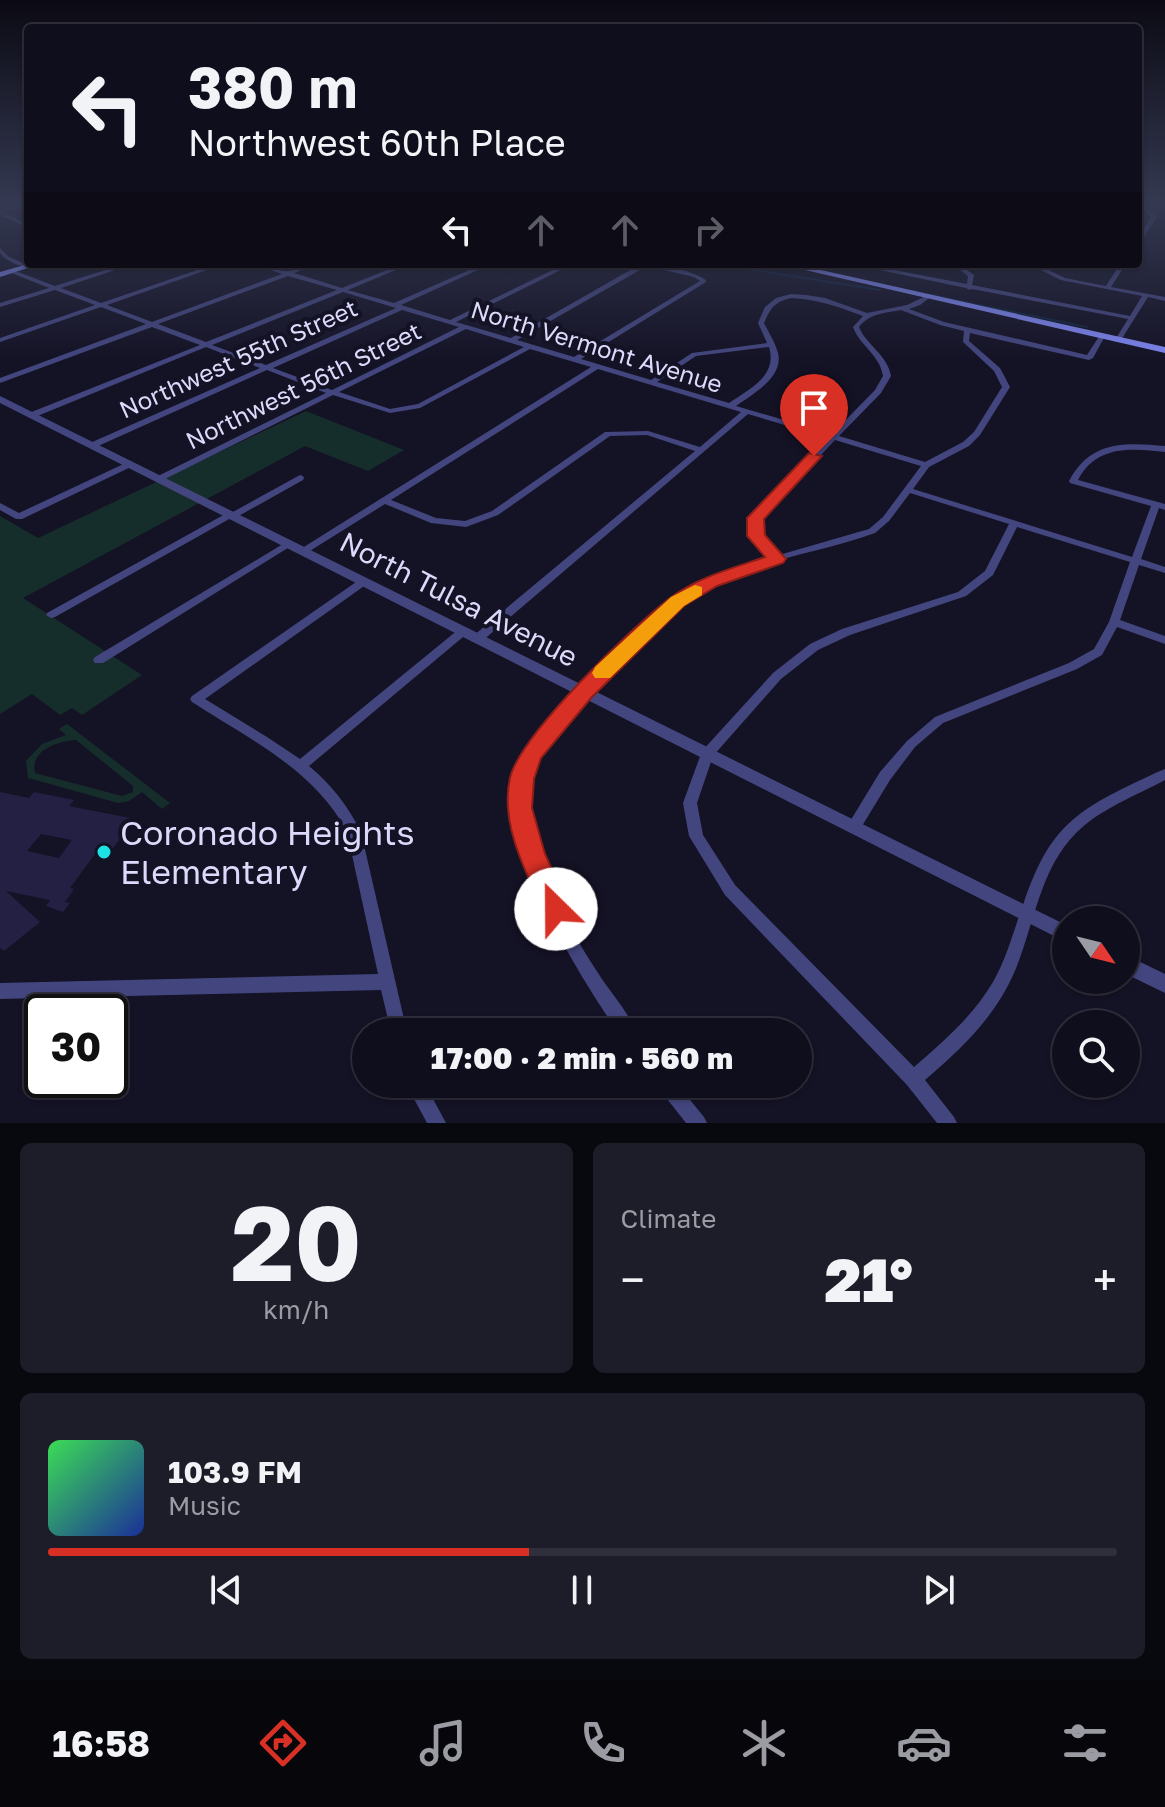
<!DOCTYPE html>
<html lang="en">
<head>
<meta charset="utf-8">
<style>
  :root { --surface:#0f0e1c; --page:#1d1c29; --text:#f1f3f6; --muted:#9b9ca3; --line:#2f2e3b; --accent:#d93025 }
  body { margin:0; font-family:"Golos Text",sans-serif; background:var(--page); color:var(--text); height:100vh; display:flex; flex-direction:column; font-size:30px; white-space:nowrap }
  * { box-sizing:border-box; margin:0 }
  p { font-size:26px; color:var(--muted) }
  .icon { flex:none; width:44px; height:44px; fill:none; stroke:currentColor; stroke-width:2; stroke-linecap:round; stroke-linejoin:round }
  .map { position:relative; height:1123px; overflow:hidden }
  .sheet { display:flex; flex-direction:column; gap:20px; padding:20px; background:#08080f; flex:1 }
  .sheet>* { flex:none }
  .banner { position:absolute; left:24px; top:24px; width:1118px; height:244px; border-radius:8px; box-shadow:0 2px 6px #0004,0 0 0 2px var(--line); background:#0f0e1c; color:var(--text); overflow:hidden }
  .needle { width:52px; rotate:125deg }
  .buttons { position:absolute; left:1052px; top:906px; display:grid; gap:16px }
  .buttons a { display:grid; place-items:center; width:88px; height:88px; border-radius:50%; background:var(--surface); box-shadow:0 2px 6px #0004,0 0 0 2px var(--line); font-size:40px }
  .speed { position:absolute; left:24px; top:994px; display:flex; gap:16px; font-size:40px; font-weight:700; text-align:center }
  .speed>* { display:grid; place-content:center; width:104px; height:104px; border-radius:50%; background:var(--surface); box-shadow:0 2px 6px #0004,0 0 0 2px var(--line); line-height:1 }
  .speed .limit { border:4px solid #111; border-radius:12px; background:#fff; color:#111 }
  .pin { position:absolute; display:grid; place-items:center; width:68px; height:68px; color:#fff; margin:-82px -34px; border-radius:50% 50% 50% 0; rotate:-45deg; box-shadow:0 0 8px #0007 }
  .pin .icon { rotate:45deg }
  .me { position:absolute; width:88px; margin:-44px; rotate:337deg; stroke-linejoin:round; filter:drop-shadow(0 0 6px #0008) }
  .turn { display:flex; align-items:center; gap:28px; height:168px; padding:0 32px; font-size:36px }
  .turn .icon { width:104px; height:104px; stroke-width:2.5 }
  .turn b { display:block; font-size:56px; line-height:68px }
  .lanes { display:flex; align-items:center; height:76px; padding:0 32px; background:#0003; justify-content:center; gap:40px; direction:ltr }
  .lanes .off { opacity:.35 }
  .big { font-size:60px; font-weight:800; line-height:1.1 }
  .sheet .widget { flex:1; display:flex; flex-direction:column; justify-content:center; gap:12px; min-width:0; padding:0 28px; border-radius:12px; background:var(--page) }
  .sheet .dial { align-items:center; gap:0 }
  .dial b { font-size:104px; line-height:1 }
  .song { display:flex; align-items:center; gap:24px }
  .cover { width:96px; height:96px; border-radius:12px; background:linear-gradient(135deg,hsl(130 70% 55%),hsl(230 70% 35%)) }
  .played { height:8px; border-radius:4px; background:linear-gradient(90deg,var(--accent) 45%,var(--line) 45%) }
  .keys { display:flex; justify-content:space-around; direction:ltr }
  .heat { display:flex; justify-content:space-between; align-items:center; font-size:44px; direction:ltr }
  .sheet .tiles { flex:1; display:grid; gap:20px; grid-template-columns:1fr 1fr }
  .widget:last-child { grid-column:span 2 }
  .trip { position:absolute; left:352px; top:1018px; width:460px; height:80px; border-radius:40px; background:var(--surface); box-shadow:0 2px 6px #0004,0 0 0 2px var(--line); font-weight:800; line-height:80px; text-align:center }
  .tabs { display:flex; height:128px; justify-content:space-around; align-items:center; background:#06060b; color:var(--muted) }
  .tabs .icon { width:56px; height:56px }
  .tabs .selected { color:var(--accent) }
  .tabs b { font-size:36px; color:var(--text) }
  .map>svg:first-child { display:block }
  .green { fill:#162e2b; fill-rule:evenodd }
  .lines { fill:none; stroke-linecap:round; stroke-linejoin:round }
  .stream { stroke:#11263f; stroke-width:2 }
  .building { fill:#242044; fill-rule:evenodd }
  .minor { fill:#43467e; fill-rule:evenodd }
  .tertiary { fill:#43467e; fill-rule:evenodd }
  .secondary { fill:#7d85ef; fill-rule:evenodd }
  .route { fill:#d93025; stroke:#8d1f18; stroke-width:2 }
  .slow { fill:#f59e0b }
  .poi-dot { fill:#1de2e4; stroke:#141225; stroke-width:3 }
  .labels { text-anchor:middle; dominant-baseline:central; stroke-width:8; stroke-linejoin:round; paint-order:stroke }
  .far-street-label { font-size:24px; fill:#dbdafb; stroke:#141225 }
  .street-label { font-size:28px; fill:#dbdafb; stroke:#141225 }
  .near-poi-label { font-size:34px; fill:#dbdafb; stroke:#141225; text-anchor:start }
</style>
</head>
<body>
<div class="map">
<svg width="1165" height="1123" viewBox="0 0 1165 1123">
  <rect width="100%" height="100%" fill="#141225"/>
  <!-- green -->
  <path class="green" d="M 306,411 L 404,450 L 368,471 L 305,446 L 23,598 L 142,675 L 82,715 L 72,708 L 60,715 L 32,694 L 0,714 L 0,516 L 38,538 Z
    M 67,724 L 170,803 L 162,809 L 142,792 L 129,801 L 118,803 L 28,778 L 26,761 L 42,744 L 66,735 L 59,729 ZM 76,740 L 133,786 L 133,792 L 122,796 L 35,773 C 30,750 58,741 76,740 Z"/>
  <g class="lines">
    <!-- stream -->
    <path class="stream" d="M 716,264 L 880,290
      M 886,286 L 1087,327"/>
  </g>
  <!-- building -->
  <path class="building" d="M 0,792 L 29,798 L 34,792 L 74,800 L 69,806 L 135,819 L 107,856 L 95,854 L 70,888 L 74,889 L 65,902 L 70,903 L 63,912 L 46,906 L 50,900 L 6,891 L 40,922 L 4,951 L 0,948 ZM 41,834 L 72,840 L 59,858 L 27,851 Z"/>
  <g class="lines">
    <!-- minor -->
    <path class="minor" d="M 24,204 L 28,204 L 28,206 L 2,212 L 28,224 L 28,228 L 0,215 L 0,210 Z
      M 1138,204 L 1142,204 L 1157,217 L 1140,243 L 1138,244 L 1138,238 L 1151,217 Z
      M 1157,204 L 1165,204 L 1165,206 L 1157,205 Z
      M 0,248 L 9,257 L 31,266 C 22,269 6,261 0,253 Z
      M 124,264 L 133,264 L 61,288 L 101,303 L 215,264 L 224,264 L 107,305 L 152,322 L 282,274 L 253,264 C 265,264 274,270 285,271 C 295,272 306,264 317,264 L 294,273 L 342,288 L 402,264 L 410,264 L 348,290 L 394,303 L 483,264 L 491,264 L 401,305 L 450,320 L 565,264 L 573,264 L 456,322 L 511,338 L 641,264 C 660,264 691,270 706,280 L 706,282 L 581,359 L 651,380 L 692,353 L 767,343 L 758,323 L 765,307 L 776,298 L 791,294 L 806,295 L 825,298 L 867,313 L 907,305 L 926,296 L 929,298 L 928,299 L 920,305 L 909,309 L 944,322 L 1087,355 L 1100,335 L 1104,335 L 1105,336 L 1093,358 L 1089,360 L 970,333 L 969,341 L 1000,368 L 1010,387 L 980,435 L 969,446 L 929,467 L 913,489 L 1132,557 L 1151,506 L 1070,483 L 1069,481 C 1090,441 1124,442 1165,446 L 1165,452 C 1131,448 1096,445 1078,480 L 1165,504 L 1165,510 L 1159,508 L 1141,559 L 1165,567 L 1165,573 L 1139,565 L 1120,620 L 1165,636 L 1165,644 L 1117,627 L 1102,655 L 1077,669 L 943,723 L 915,747 L 890,780 L 859,831 L 854,833 L 849,831 L 847,827 L 849,823 L 880,772 L 907,741 L 935,717 L 1069,663 L 1094,649 L 1109,622 L 1130,562 L 1017,527 L 993,575 L 966,596 L 850,635 L 818,650 L 781,679 L 713,756 L 697,803 L 703,835 L 735,885 L 914,1067 C 943,1042 973,1016 993,982 C 1007,958 1014,929 1024,902 C 1046,839 1066,816 1126,787 C 1139,781 1152,774 1165,769 L 1165,780 C 1135,796 1100,809 1076,833 C 1039,870 1034,927 1014,973 C 995,1017 961,1049 925,1080 L 954,1117 L 957,1123 L 937,1123 L 907,1085 L 725,895 L 689,836 L 683,803 L 702,751 L 773,673 L 810,644 L 842,629 L 958,592 L 985,571 L 1009,524 L 910,493 L 889,521 L 875,533 C 822,552 764,559 714,584 C 668,606 634,648 599,683 C 578,704 547,729 536,756 C 527,776 527,800 531,822 C 539,875 571,932 600,976 C 611,993 629,1013 636,1032 L 618,1032 C 575,969 487,831 524,754 C 541,718 576,691 604,664 C 632,637 658,608 691,588 C 715,573 743,565 770,557 L 751,536 L 751,518 L 828,438 L 748,414 L 481,642 L 473,642 L 471,639 L 473,636 L 695,451 L 647,435 L 610,436 L 498,515 L 466,527 L 431,523 L 385,504 L 305,554 L 299,554 L 297,552 L 299,550 L 591,367 L 530,349 L 420,408 L 390,413 L 333,395 L 159,482 L 155,479 L 156,477 L 326,393 L 267,370 L 96,447 L 90,447 L 90,443 L 260,368 L 206,347 L 35,417 L 29,417 L 29,413 L 200,345 L 152,327 L 0,383 L 0,378 L 146,324 L 101,307 L 0,342 L 0,338 L 95,305 L 55,290 L 0,307 L 0,303 L 49,288 L 9,272 L 9,270 L 13,270 L 55,286 ZM 647,266 L 694,277 L 700,281 L 574,357 L 517,340 ZM 288,276 L 337,290 L 206,342 L 158,324 ZM 343,292 L 396,308 L 266,365 L 212,345 ZM 791,298 C 817,299 839,307 863,316 L 853,327 C 860,346 880,355 883,376 L 875,390 L 832,434 L 736,406 C 753,394 784,377 778,353 C 775,342 769,333 764,323 C 771,307 775,302 791,298 ZM 402,310 L 459,327 L 332,390 L 273,368 ZM 901,310 L 940,325 L 964,331 L 963,342 L 994,371 L 1002,387 L 974,432 L 963,442 L 925,462 L 839,436 L 881,393 L 891,376 C 887,354 867,346 859,327 C 870,313 885,313 901,310 ZM 466,329 L 524,347 L 418,404 L 390,409 L 339,392 ZM 769,347 C 778,376 749,389 729,403 L 657,382 L 696,356 ZM 598,369 L 741,412 L 700,447 L 648,431 L 605,432 L 492,511 L 465,521 L 436,518 L 391,500 ZM 835,440 L 921,466 L 883,517 L 869,529 L 779,555 L 761,535 L 761,519 Z
      M 851,264 L 863,264 L 967,284 L 968,276 L 952,264 L 959,264 L 974,275 L 972,285 L 1130,316 L 1142,296 L 1061,280 L 1028,264 L 1036,264 L 1065,278 L 1106,286 L 1120,264 L 1126,264 L 1111,287 L 1165,297 L 1165,301 L 1148,297 L 1121,340 L 1118,342 L 1115,340 L 1128,319 L 972,289 L 969,290 L 966,288 Z
      M 130,461 L 133,462 L 134,464 L 133,466 L 22,519 L 16,519 L 0,510 L 0,503 L 19,513 Z
      M 300,475 L 303,476 L 304,478 L 303,480 L 235,518 L 231,518 L 55,617 L 51,618 L 46,615 L 47,613 L 227,513 L 231,513 Z
      M 288,541 L 291,542 L 293,544 L 291,546 L 103,663 L 95,663 L 93,660 L 95,657 Z
      M 363,579 L 368,582 L 367,584 L 205,699 L 267,737 L 300,759 L 459,629 L 467,629 L 469,632 L 309,766 C 332,785 348,806 361,832 L 407,1032 L 391,1032 L 381,990 L 0,999 L 0,983 L 378,974 L 347,832 C 315,770 249,739 192,702 L 190,699 L 192,696 L 359,580 Z
      M 406,1084 L 425,1084 L 446,1123 L 427,1123 Z
      M 657,1084 L 677,1084 L 704,1117 L 707,1123 L 686,1123 L 660,1090 Z"/>
    <!-- tertiary -->
    <path class="tertiary" d="M 0,396 L 1066,925 L 1066,942 L 0,403 Z
      M 1126,955 L 1165,974 L 1165,993 L 1126,974 Z"/>
    <!-- secondary -->
    <path class="secondary" d="M 28,264 L 40,264 L 0,277 L 0,272 Z
      M 779,264 L 794,264 L 1165,347 L 1165,353 Z"/>
  </g>
  <!-- sky -->
  <linearGradient id="sky" x2="0" y2="1"><stop stop-color="#0b0a14"/><stop offset="0.56" stop-color="#343951"/><stop offset="1" stop-color="#343951" stop-opacity="0"/></linearGradient>
  <rect width="1165" height="362" fill="url(#sky)"/>
  <!-- route -->
  <path class="route" d="M 809,453 L 822,456 L 764,519 L 765,535 L 786,559 L 783,563 L 717,586 L 684,606 L 591,698 L 541,758 L 534,779 L 532,808 L 545,854 L 570,909 L 566,918 L 556,921 L 547,918 C 528,877 499,824 510,778 C 520,735 632,627 670,598 C 698,577 733,568 765,557 L 747,536 L 747,518 Z"/>
  <!-- slow -->
  <path class="slow" d="M 695,585 L 702,587 L 702,595 L 684,606 L 610,678 L 595,678 L 592,673 L 595,667 L 671,597 Z"/>
  <!-- markers -->
  <circle class="poi-dot" cx="104" cy="852" r="8"/>
  <g class="labels">
    <!-- far-street labels -->
    <g class="far-street-label">
      <text transform="translate(597 346) rotate(17)">North Vermont Avenue</text>
      <text transform="translate(238 358) rotate(-24)">Northwest 55th Street</text>
      <text transform="translate(303 385) rotate(-26)">Northwest 56th Street</text>
    </g>
    <!-- street labels -->
    <g class="street-label">
      <text transform="translate(459 599) rotate(27)">North Tulsa Avenue</text>
    </g>
    <!-- near-poi labels -->
    <g class="near-poi-label">
      <text x="120" y="832">Coronado Heights<tspan x="120" dy="39">Elementary</tspan></text>
    </g>
  </g>
</svg>
<div class="buttons">
<a><svg class="needle" viewBox="-14 -14 28 28"><path d="M0-13l5 13h-10z" fill="#e53935"/><path d="M0 13l5-13h-10z" fill="#9b9ca3"/></svg></a>
<a><svg class="icon" aria-label="search" viewBox="0 0 24 24"><circle cx="10" cy="10" r="6"/><path d="M15 15l6 6"/></svg></a>
</div>
<div class="speed"><div class="limit">30</div></div>
<div class="pin" style="left:814px;top:456px;background:#d93025"><svg class="icon" aria-label="arrive" viewBox="0 0 24 24"><path d="M6 21V4h12l-3 4 3 4H6"/></svg></div>
<svg class="me" style="left:556px;top:909px" viewBox="-20 -20 40 40"><circle r="19" fill="#fff"/><path d="M0-13L10 11 0 6-10 11z" fill="#d93025"/></svg>
<div class="trip">17:00 · 2 min · 560 m</div>
<div class="banner">
<div class="turn"><svg class="icon" aria-label="left" viewBox="0 0 24 24"><path d="M17 20v-9H6M10 6l-5 5 5 5"/></svg><div><b>380 m</b>Northwest 60th Place</div></div>
<div class="lanes"><svg class="icon" aria-label="left" viewBox="0 0 24 24"><path d="M17 20v-9H6M10 6l-5 5 5 5"/></svg><svg class="icon off" aria-label="ahead" viewBox="0 0 24 24"><path d="M12 20V5M6 11l6-6 6 6"/></svg><svg class="icon off" aria-label="ahead" viewBox="0 0 24 24"><path d="M12 20V5M6 11l6-6 6 6"/></svg><svg class="icon off" aria-label="right" viewBox="0 0 24 24"><path d="M7 20v-9h11M14 6l5 5-5 5"/></svg></div>
</div>
</div>
<section class="sheet">
<div class="tiles">
<div class="widget dial"><b>20</b><p>km/h</p></div>
<div class="widget"><p>Climate</p>
<div class="heat"><a>−</a><b class="big">21°</b><a>+</a></div>
</div>
<div class="widget">
<div class="song"><i class="cover"></i><div><b>103.9 FM</b><p>Music</p></div></div>
<div class="played"></div>
<div class="keys"><svg class="icon" aria-label="previous" viewBox="0 0 24 24"><path d="M18 5L8 12l10 7zM5 5v14"/></svg><svg class="icon" aria-label="pause" viewBox="0 0 24 24"><path d="M8 5v14M16 5v14"/></svg><svg class="icon" aria-label="next" viewBox="0 0 24 24"><path d="M6 5l10 7-10 7zM19 5v14"/></svg></div>
</div>
</div>
</section>
<nav class="tabs">
<b>16:58</b>
<svg class="icon selected" aria-label="directions" viewBox="0 0 24 24"><path d="M12 3l9 9-9 9-9-9zM9 14v-3h6M13 9l2 2-2 2"/></svg>
<svg class="icon" aria-label="music" viewBox="0 0 24 24"><path d="M9 18V5l10-2v13"/><circle cx="6" cy="18" r="3"/><circle cx="16" cy="16" r="3"/></svg>
<svg class="icon" aria-label="phone" viewBox="0 0 24 24"><path d="M5 4h4l2 5-3 2q2 4 5 5l2-3 5 2v4C11 20 4 13 5 4z"/></svg>
<svg class="icon" aria-label="climate" viewBox="0 0 24 24"><path d="M12 3v18M4 7l16 10M4 17L20 7"/></svg>
<svg class="icon" aria-label="car" viewBox="0 0 24 24"><path d="M5 17H2v-5l4-1 3-4h7l3 4 3 1v5h-3M9 17h6M6 11h13"/><circle cx="7" cy="17" r="2"/><circle cx="17" cy="17" r="2"/></svg>
<svg class="icon" aria-label="filters" viewBox="0 0 24 24"><path d="M4 7h16M4 17h16"/><circle cx="9" cy="7" r="2"/><circle cx="15" cy="17" r="2"/></svg>
</nav>
</body>
</html>
